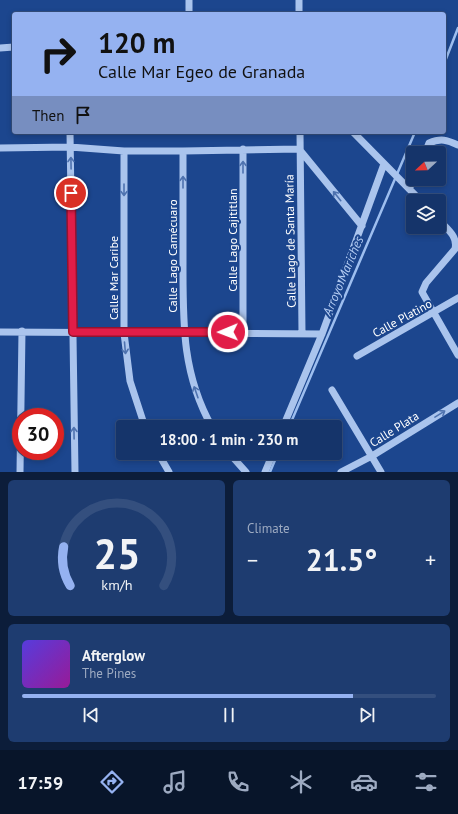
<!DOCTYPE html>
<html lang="en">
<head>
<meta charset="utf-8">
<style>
  :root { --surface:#15346a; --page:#1e3c70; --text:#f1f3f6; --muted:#9daac1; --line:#344f7e; --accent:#95b2f1 }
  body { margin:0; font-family:"PT Sans",sans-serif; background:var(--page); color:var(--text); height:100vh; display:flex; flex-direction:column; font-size:15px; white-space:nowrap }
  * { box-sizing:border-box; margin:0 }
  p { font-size:13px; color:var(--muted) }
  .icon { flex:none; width:22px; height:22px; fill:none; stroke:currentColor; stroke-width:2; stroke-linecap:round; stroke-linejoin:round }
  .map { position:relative; height:472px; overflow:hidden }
  .details { display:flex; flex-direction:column; gap:8px; padding:8px; background:#0c1d3a; flex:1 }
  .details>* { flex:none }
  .banner { position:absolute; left:12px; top:12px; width:434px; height:122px; border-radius:4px; box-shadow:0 2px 6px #0003,0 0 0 1px var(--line); background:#95b2f1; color:#111; overflow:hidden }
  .needle { width:26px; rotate:248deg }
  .controls { position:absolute; left:406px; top:146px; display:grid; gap:8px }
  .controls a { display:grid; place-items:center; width:40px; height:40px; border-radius:4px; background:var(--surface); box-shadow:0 2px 6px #0003,0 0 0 1px var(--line); font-size:20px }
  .speed { position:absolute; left:12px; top:408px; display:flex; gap:8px; font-size:20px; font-weight:700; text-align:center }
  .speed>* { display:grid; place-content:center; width:52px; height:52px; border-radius:50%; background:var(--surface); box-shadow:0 2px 6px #0003,0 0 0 1px var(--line); line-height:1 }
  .speed .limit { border:6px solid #d22; background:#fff; color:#111 }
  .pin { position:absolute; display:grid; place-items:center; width:34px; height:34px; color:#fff; margin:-17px; border:2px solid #fff; border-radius:50%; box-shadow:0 1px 4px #0007 }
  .me { position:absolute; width:44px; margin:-22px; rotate:269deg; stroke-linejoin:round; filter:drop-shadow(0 0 3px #0008) }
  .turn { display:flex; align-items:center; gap:14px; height:84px; padding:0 20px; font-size:18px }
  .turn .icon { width:52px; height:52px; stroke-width:2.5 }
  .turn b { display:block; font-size:28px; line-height:34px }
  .then { display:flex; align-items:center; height:38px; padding:0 20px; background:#0003; gap:8px; font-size:15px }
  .big { font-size:30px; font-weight:600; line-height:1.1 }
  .details .widget { flex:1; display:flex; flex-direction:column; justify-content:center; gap:6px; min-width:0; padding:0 14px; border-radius:6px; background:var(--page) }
  .details .dial { align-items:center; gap:0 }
  .dial svg { height:104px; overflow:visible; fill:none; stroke:var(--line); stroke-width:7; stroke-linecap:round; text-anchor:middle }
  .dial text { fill:var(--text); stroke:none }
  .song { display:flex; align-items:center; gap:12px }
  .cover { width:48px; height:48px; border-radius:6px; background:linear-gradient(135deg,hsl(250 70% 55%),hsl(300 70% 35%)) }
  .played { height:4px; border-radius:2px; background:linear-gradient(90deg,var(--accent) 80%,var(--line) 80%) }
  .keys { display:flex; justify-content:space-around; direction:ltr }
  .heat { display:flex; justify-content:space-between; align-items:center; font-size:22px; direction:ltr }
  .details .tiles { flex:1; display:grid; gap:8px; grid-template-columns:1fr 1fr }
  .widget:last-child { grid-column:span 2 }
  .trip { position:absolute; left:116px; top:420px; width:226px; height:40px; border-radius:4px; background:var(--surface); box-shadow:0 2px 6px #0003,0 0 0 1px var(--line); font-weight:600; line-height:40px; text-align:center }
  .dock { display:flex; height:64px; justify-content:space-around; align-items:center; background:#08152a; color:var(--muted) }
  .dock .icon { width:28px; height:28px }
  .dock .active { color:var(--accent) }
  .dock b { font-size:18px; color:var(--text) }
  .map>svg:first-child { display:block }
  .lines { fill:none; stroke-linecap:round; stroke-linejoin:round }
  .stream { stroke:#9dbeef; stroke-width:2.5 }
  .minor { stroke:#aac4ed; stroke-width:7 }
  .oneway { stroke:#4e72af }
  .route-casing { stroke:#92132f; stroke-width:10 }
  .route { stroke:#e11d48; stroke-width:7 }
  .labels { text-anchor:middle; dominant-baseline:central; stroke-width:4; stroke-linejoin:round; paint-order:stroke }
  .street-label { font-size:12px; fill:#fff; stroke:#1c468e }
  .water-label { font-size:13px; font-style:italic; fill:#b6cef4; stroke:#1c468e }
</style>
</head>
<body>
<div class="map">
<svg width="458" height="472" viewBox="0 0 458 472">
  <rect width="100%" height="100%" fill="#1c468e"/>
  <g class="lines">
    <!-- stream -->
    <path class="stream" d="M 444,64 L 458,28
      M 289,427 L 415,132
      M 270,472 L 278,453"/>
    <!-- minor -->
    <path class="minor" d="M 189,0 L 189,14
      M 299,14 L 299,0
      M 0,48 L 14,47
      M 70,132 L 75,472
      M 300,132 L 302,333
      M 353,132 L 421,201
      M 0,148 L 70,147 L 124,151 L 183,151 L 299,149
      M 243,149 L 243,332
      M 299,149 L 362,226
      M 124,151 L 124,333 L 130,381 L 145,427
      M 183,151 C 183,189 183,227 183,264 C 183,323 182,374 212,427
      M 425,153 L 429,143 C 441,138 447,140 458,145
      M 409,189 L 414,179
      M 439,220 C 447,229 458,236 455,249 L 426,283 L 422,292 L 458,355
      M 0,332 L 322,334
      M 357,356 L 458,298
      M 332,390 L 381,472
      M 283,427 L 322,334 L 384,164
      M 158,453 L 169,472
      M 229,453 L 246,472
      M 20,472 L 22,331
      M 265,472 L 273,453
      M 341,472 L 372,456 L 458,403"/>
  </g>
  <!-- one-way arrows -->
  <defs><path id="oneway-shaft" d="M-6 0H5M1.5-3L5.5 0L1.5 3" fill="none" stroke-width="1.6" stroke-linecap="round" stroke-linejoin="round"/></defs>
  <g class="oneway">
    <use href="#oneway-shaft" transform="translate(71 163) rotate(-91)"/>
    <use href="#oneway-shaft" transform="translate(243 167) rotate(-90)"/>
    <use href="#oneway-shaft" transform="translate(183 182) rotate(-90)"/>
    <use href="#oneway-shaft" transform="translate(124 190) rotate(90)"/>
    <use href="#oneway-shaft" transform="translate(337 196) rotate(-129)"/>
    <use href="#oneway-shaft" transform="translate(125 348) rotate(85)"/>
    <use href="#oneway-shaft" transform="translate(196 392) rotate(-109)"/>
    <use href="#oneway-shaft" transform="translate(440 414) rotate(-32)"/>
    <use href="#oneway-shaft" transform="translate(74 433) rotate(-91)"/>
  </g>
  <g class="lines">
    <!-- route casing -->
    <g class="route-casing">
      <path id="route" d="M 71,193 L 73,332 L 228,332"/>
    </g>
    <!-- route -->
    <use href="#route" class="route"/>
  </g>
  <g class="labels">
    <!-- street labels -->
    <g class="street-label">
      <text transform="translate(232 240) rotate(-90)">Calle Lago Cajititlan</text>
      <text transform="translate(290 241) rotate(-91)">Calle Lago de Santa María</text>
      <text transform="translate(172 256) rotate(-90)">Calle Lago Camécuaro</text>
      <text transform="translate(113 278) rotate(-90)">Calle Mar Caribe</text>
      <text transform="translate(402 318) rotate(-29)">Calle Platino</text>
      <text transform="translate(394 429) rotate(-32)">Calle Plata</text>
    </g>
    <!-- water labels -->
    <g class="water-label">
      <text transform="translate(343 276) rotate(-67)">Arroyo Mariches</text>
    </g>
  </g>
</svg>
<div class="controls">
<a><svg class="needle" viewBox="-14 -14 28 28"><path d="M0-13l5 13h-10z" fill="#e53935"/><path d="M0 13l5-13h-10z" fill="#9daac1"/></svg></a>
<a><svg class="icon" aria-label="layers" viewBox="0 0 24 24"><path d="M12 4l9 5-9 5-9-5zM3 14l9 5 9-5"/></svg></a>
</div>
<div class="speed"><div class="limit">30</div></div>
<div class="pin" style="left:71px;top:193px;background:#d93025"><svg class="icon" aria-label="arrive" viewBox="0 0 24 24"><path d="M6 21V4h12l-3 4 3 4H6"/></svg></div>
<svg class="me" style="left:228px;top:332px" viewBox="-20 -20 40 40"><circle r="17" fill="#e11d48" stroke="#fff" stroke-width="3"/><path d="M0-11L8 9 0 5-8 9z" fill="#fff"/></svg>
<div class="trip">18:00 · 1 min · 230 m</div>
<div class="banner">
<div class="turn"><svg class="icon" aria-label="right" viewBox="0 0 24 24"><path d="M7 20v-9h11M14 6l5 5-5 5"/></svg><div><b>120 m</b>Calle Mar Egeo de Granada</div></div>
<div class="then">Then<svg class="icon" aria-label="arrive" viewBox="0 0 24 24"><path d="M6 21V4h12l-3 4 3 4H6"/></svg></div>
</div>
</div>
<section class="details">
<div class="tiles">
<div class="widget dial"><svg viewBox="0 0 100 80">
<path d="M14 69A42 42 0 1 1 86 69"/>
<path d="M14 69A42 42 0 0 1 9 39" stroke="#95b2f1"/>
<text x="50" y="56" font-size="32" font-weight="700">25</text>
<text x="50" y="72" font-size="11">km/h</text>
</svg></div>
<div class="widget"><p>Climate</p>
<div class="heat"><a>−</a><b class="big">21.5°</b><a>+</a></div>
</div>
<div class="widget">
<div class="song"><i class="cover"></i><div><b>Afterglow</b><p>The Pines</p></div></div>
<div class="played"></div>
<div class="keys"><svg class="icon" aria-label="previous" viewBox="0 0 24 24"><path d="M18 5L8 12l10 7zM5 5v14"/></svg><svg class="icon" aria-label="pause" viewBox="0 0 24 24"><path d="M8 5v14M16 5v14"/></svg><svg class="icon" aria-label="next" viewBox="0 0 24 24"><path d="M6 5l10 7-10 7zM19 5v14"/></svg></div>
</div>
</div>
</section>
<nav class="dock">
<b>17:59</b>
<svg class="icon active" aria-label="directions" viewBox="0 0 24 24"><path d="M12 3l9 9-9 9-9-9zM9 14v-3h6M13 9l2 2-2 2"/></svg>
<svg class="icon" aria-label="music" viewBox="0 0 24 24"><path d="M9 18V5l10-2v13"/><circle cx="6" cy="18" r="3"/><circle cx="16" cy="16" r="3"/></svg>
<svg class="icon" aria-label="phone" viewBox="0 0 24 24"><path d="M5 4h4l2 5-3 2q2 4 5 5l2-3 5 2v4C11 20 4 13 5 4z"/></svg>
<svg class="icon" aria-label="climate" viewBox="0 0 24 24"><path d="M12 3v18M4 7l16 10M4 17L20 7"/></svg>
<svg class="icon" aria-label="car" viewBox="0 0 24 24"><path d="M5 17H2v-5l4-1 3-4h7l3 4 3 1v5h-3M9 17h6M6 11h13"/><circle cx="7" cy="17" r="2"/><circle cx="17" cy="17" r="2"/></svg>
<svg class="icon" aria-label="filters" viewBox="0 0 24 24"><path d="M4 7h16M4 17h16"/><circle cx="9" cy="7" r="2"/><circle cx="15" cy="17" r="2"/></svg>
</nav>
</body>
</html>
